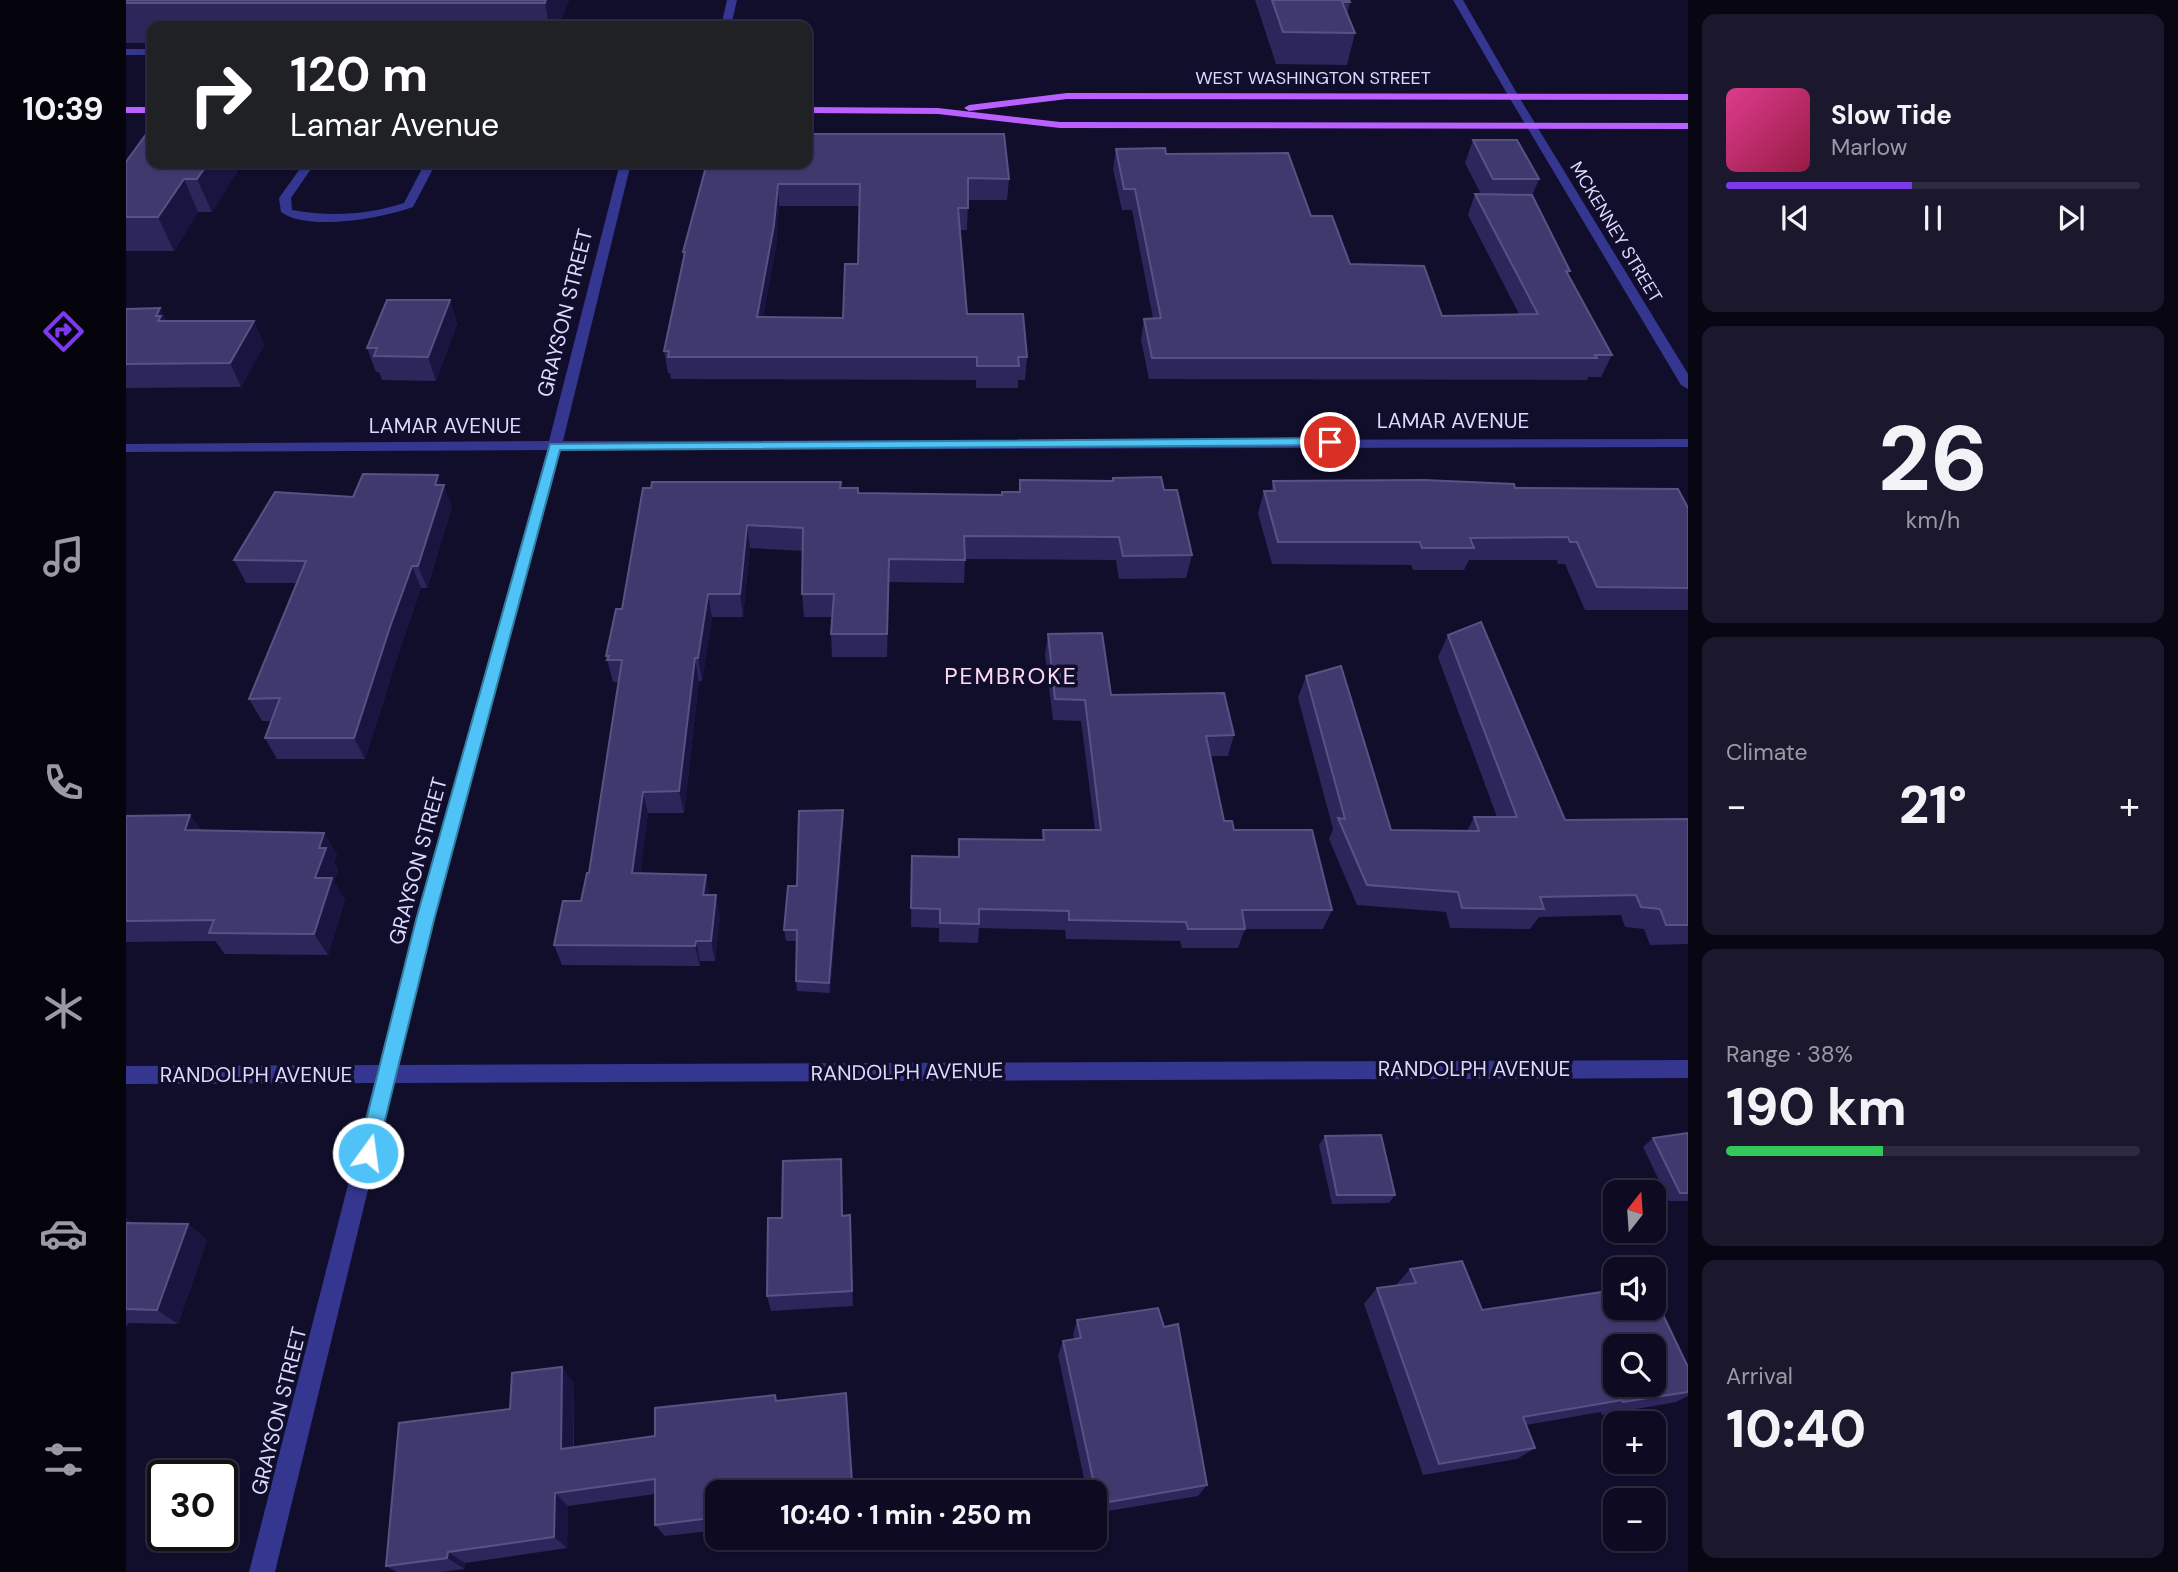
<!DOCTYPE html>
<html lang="en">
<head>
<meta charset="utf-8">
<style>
  :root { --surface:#0d0a21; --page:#1b182e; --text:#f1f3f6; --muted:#9a9aa5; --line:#2d2b3f; --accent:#7c3aed }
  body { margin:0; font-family:"DM Sans",sans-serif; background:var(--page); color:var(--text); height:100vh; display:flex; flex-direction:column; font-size:26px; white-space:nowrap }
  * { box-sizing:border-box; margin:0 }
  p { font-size:23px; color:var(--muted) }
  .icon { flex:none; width:38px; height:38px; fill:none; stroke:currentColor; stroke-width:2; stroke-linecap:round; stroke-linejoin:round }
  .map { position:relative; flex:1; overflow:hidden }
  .sheet { display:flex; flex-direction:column; gap:14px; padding:14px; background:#070612; width:490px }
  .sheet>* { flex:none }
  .guide { position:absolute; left:21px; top:21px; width:665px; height:147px; border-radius:14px; box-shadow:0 2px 5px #0004,0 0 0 2px var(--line); background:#202124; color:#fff; overflow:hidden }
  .needle { width:46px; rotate:17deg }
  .tools { position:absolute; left:1477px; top:1180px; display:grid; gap:14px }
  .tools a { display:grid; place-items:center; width:63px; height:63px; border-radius:14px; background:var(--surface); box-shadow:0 2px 5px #0004,0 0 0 2px var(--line); font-size:35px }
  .speed { position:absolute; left:21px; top:1460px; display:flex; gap:14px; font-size:35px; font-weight:700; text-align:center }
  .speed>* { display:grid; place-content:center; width:91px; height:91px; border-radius:50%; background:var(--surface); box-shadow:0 2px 5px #0004,0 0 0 2px var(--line); line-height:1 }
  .speed .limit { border:4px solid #111; border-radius:10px; background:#fff; color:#111 }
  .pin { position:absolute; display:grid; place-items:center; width:60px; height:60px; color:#fff; margin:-30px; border:4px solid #fff; border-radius:50%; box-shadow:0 2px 7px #0007 }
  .me { position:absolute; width:77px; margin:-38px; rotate:14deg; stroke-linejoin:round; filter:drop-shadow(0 0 5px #0008) }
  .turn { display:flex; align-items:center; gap:24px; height:147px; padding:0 28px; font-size:32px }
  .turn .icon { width:91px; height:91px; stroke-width:2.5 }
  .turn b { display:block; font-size:49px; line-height:60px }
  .big { font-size:52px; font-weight:800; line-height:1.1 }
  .sheet .widget { flex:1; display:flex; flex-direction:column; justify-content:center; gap:10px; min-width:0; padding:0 24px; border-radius:14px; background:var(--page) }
  .sheet .dial { align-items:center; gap:0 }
  .dial b { font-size:91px; line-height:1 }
  .song { display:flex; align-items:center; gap:21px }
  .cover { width:84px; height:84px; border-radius:10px; background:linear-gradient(135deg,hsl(330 70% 55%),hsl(340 70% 35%)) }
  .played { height:7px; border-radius:4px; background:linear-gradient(90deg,var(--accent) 45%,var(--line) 45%) }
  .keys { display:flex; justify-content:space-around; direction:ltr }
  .heat { display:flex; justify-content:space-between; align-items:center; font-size:38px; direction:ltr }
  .charge { height:10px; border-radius:5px; background:linear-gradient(90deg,#34c759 38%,var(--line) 0) }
  .trip { position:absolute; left:579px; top:1480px; width:402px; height:70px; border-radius:14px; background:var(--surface); box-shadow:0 2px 5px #0004,0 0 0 2px var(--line); font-weight:800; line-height:70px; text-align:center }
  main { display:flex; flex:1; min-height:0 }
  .tabs { display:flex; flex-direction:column; width:126px; justify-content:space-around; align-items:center; background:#05040d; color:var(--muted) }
  .tabs .icon { width:49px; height:49px }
  .tabs .current { color:var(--accent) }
  .tabs b { font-size:32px; color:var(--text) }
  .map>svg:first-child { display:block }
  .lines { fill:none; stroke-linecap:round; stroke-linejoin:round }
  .service { fill:#343690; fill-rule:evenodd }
  .minor { fill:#343690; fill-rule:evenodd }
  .primary { fill:#b960ff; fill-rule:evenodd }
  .wall { fill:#2d265b; fill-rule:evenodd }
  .shaded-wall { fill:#1a1441 }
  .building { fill:#40396d; stroke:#585284; stroke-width:2; fill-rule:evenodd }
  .route { fill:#4fc3f7; stroke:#337fa1; stroke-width:2 }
  .labels { text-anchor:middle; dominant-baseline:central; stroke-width:7; stroke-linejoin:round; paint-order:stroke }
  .far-street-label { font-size:18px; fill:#dbd9ff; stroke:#110e2c }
  .street-label { font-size:21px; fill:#dbd9ff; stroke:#110e2c }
  .neighbourhood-label { font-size:23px; letter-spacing:2px; fill:#ffdbf4; stroke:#110e2c }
</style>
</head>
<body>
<main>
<nav class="tabs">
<b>10:39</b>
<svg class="icon current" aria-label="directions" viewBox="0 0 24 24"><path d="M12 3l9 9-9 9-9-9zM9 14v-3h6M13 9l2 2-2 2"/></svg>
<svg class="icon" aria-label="music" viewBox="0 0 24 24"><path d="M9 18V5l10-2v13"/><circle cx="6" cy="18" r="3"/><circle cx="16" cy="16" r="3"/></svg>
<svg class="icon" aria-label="phone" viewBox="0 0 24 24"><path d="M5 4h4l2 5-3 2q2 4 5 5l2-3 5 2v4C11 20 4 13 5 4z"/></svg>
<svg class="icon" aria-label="climate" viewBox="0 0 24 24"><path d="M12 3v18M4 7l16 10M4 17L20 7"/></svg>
<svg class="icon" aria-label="car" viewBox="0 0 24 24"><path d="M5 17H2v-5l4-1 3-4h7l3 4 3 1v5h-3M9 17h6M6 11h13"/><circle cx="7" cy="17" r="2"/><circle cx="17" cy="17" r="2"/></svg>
<svg class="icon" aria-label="filters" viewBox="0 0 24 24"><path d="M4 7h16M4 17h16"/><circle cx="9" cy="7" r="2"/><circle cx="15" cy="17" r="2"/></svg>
</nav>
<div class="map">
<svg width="1562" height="1572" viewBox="0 0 1562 1572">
  <rect width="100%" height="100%" fill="#110e2c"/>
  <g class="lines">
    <!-- service -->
    <path class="service" d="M 601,0 L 611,0 L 605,26 L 595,26 Z
      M 1327,0 L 1337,0 L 1393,97 L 1392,99 L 1383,97 Z
      M 178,163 L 189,163 L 165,198 L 166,210 C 204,217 242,215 278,203 L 299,163 L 310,163 L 287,207 C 257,218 182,232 155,212 L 153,198 Z"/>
    <!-- minor -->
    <path class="minor" d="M 0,49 L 26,49 L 26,55 L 0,55 Z
      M 1388,94 L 1393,97 L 1562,374 L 1562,389 L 1555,385 L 1383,97 Z
      M 494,163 L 505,163 L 437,441 L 1562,439 L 1562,447 L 435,450 L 308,920 L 273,1065 L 1562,1060 L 1562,1078 L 268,1083 L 149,1572 L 123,1572 L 248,1083 L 0,1084 L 0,1066 L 253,1065 L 290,920 L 421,450 L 0,452 L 0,444 L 423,441 Z"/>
    <!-- primary -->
    <path class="primary" d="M 941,93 L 1562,94 L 1562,100 L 941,99 L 843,111 L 838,108 L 843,105 Z
      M 0,107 L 26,107 L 26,113 L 0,113 Z
      M 681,107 L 812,108 L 934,122 L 1562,123 L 1562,129 L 934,128 L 812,114 L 681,113 Z"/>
  </g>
  <!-- wall -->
  <path class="wall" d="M 0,0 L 443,0 L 433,26 L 26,26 L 26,43 L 0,43 Z
    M 1129,0 L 1223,0 L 1224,2 L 1221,14 L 1229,33 L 1221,65 L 1150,64 Z
    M 1347,140 L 1413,179 L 1406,196 L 1444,271 L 1442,274 L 1486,355 L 1475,377 L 1462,377 L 1461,380 L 1023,379 L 1015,340 L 1018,319 L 1027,318 L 1006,210 L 996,210 L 987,169 L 990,149 L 1040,154 L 1185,216 L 1224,264 L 1316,316 L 1393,314 L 1342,215 L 1349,194 L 1355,194 L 1339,163 Z
    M 0,162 L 114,167 L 86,212 L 72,212 L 48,251 L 0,251 Z
    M 581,163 L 883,179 L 881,200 L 842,200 L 841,230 L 834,230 L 841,314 L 901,357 L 899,380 L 892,380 L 892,388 L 850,388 L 850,380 L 545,379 L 544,373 L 542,373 L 538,351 L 558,259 L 557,252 ZM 653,206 L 733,206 L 732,264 L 717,318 L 637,317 L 650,247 Z
    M 324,300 L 331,324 L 310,381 L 256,380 L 253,372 L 250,372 L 241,348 Z
    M 0,309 L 40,321 L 128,321 L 138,345 L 115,387 L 0,388 Z
    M 987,478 L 1038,490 L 1066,555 L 1060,578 L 993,579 L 990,560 L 839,559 L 838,583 L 763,582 L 761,657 L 706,657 L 705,634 L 706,617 L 678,617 L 676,594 L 677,551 L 624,548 L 617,617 L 586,617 L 576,681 L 573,681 L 558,813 L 522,813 L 514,873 L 584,895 L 594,916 L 589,961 L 574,961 L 574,966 L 436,965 L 428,945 L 455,901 L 463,873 L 492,682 L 487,682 L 480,656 L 496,609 L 517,488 L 715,488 L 733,493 L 876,495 L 893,492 L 894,480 L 986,481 Z
    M 1147,481 L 1389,488 L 1562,508 L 1562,610 L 1459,610 L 1439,564 L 1432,564 L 1431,560 L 1343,560 L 1338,570 L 1287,570 L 1285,565 L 1146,564 L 1132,513 L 1138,491 L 1145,491 Z
    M 315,485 L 326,507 L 301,588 L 295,588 L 274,649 L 239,759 L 151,759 L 139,738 L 145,721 L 136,721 L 123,699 L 171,583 L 120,583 L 108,560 L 227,497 Z
    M 922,634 L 985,695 L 1108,735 L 1102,756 L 1085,756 L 1098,821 L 1206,910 L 1197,929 L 1119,929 L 1112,948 L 1056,948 L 1054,941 L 940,939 L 939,930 L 853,928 L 852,943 L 813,942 L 813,928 L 785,927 L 786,856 L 832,857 L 833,839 L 916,840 L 917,830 L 969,830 L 955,721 L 927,720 L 919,655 Z
    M 1322,635 L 1439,820 L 1562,819 L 1562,944 L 1524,945 L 1518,929 L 1499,927 L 1495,915 L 1413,917 L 1404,929 L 1324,928 L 1320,912 L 1231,905 L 1203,839 L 1207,829 L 1172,698 L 1180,676 L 1265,830 L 1341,831 L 1348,817 L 1371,817 L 1312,657 Z
    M 717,810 L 718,821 L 704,993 L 671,991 L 670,981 L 670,941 L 660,941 L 658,930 L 671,886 Z
    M 64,815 L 75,830 L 198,833 L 211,855 L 208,862 L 212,870 L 208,882 L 219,900 L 202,955 L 99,954 L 89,941 L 0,942 L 0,816 Z
    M 1562,1133 L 1562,1201 L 1543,1201 L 1517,1147 L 1527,1138 Z
    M 1199,1136 L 1269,1195 L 1263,1203 L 1206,1204 L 1193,1145 Z
    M 715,1159 L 716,1176 L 717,1216 L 724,1215 L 725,1232 L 727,1306 L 645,1311 L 641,1296 L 656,1218 Z
    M 0,1218 L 6,1223 L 62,1224 L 81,1240 L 52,1324 L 2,1323 L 0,1327 Z
    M 1284,1269 L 1356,1310 L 1562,1367 L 1562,1396 L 1550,1402 L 1476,1415 L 1475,1412 L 1400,1425 L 1409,1448 L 1391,1459 L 1297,1475 L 1238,1304 L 1251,1288 L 1271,1285 L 1271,1284 Z
    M 951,1320 L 1081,1485 L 1072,1496 L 970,1513 L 970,1493 L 961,1493 L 932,1355 L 937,1341 L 948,1339 L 947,1334 Z
    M 448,1383 L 448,1447 L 529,1436 L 651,1401 L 720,1393 L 722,1408 L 728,1493 L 592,1493 L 592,1530 L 539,1536 L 529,1525 L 529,1494 L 442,1506 L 441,1548 L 339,1563 L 339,1569 L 314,1572 L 271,1572 L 260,1566 L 384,1409 Z"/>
  <!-- shaded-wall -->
  <path class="shaded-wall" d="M 420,0 L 443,0 L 433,26 L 423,26 L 419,3 Z
    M 82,163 L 112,163 L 114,167 L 86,212 L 71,179 Z
    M 58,179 L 72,212 L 48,251 L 32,217 Z
    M 652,184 L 653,206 L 650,247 L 633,340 L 631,317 Z
    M 324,300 L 331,324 L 310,381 L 302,357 Z
    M 34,308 L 46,332 L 47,340 L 30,316 Z
    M 128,321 L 138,345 L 115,387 L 104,363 Z
    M 312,475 L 317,489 L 318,485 L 326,507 L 301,588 L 292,566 L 309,485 Z
    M 621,525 L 624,548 L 617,617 L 614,594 Z
    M 763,559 L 763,582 L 761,657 L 761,634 Z
    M 286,566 L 295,588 L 274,649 L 239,759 L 228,738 L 264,627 Z
    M 582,594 L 586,617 L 576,681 L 572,658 Z
    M 569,658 L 573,681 L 558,813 L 553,791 Z
    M 517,792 L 522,813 L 512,894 L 506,873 Z
    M 717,810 L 718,821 L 704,993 L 703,983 Z
    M 64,815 L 80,837 L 59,830 Z
    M 198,833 L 211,855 L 208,862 L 212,870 L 208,882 L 219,900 L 202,955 L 188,934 L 189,878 L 193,848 Z
    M 580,875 L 584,895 L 577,895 Z
    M 590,895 L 594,916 L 589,961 L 585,941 Z
    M 570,941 L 574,961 L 574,966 L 569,946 Z
    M 715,1159 L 716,1176 L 717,1233 L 716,1216 Z
    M 724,1215 L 725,1232 L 727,1306 L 726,1291 Z
    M 0,1218 L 6,1223 L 0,1238 Z
    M 62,1224 L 81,1240 L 52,1324 L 31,1310 Z
    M 436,1367 L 448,1383 L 447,1463 L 435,1449 Z
    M 720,1393 L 722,1408 L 728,1493 L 726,1483 Z
    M 429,1493 L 442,1506 L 441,1548 L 428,1537 Z
    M 322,1552 L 339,1563 L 339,1569 L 321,1558 Z"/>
  <!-- building -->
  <path class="building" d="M 0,0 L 420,0 L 419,3 L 0,3 Z
    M 1146,0 L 1223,0 L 1224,2 L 1216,2 L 1229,33 L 1157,32 Z
    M 26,126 L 26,163 L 82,163 L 71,179 L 58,179 L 32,217 L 0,217 L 0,162 Z
    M 681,134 L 878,134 L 883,179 L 842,178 L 842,208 L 832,208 L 841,314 L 897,314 L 901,357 L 892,357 L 893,366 L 851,366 L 851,357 L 542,357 L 543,351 L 538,351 L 559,252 L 557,252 L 581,163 L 681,163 ZM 652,184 L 734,184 L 732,264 L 719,264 L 717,318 L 631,317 L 648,225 Z
    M 1347,140 L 1391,140 L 1413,179 L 1367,179 Z
    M 1039,148 L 1040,154 L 1162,153 L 1185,216 L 1206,216 L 1224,264 L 1298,266 L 1316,316 L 1412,314 L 1349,194 L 1406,195 L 1444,271 L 1440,271 L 1486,355 L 1469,355 L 1471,358 L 1026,358 L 1018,319 L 1035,318 L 1009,189 L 998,189 L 990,149 Z
    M 261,300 L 324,300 L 302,357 L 248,356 L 251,348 L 241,348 Z
    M 34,308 L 30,316 L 35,316 L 32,321 L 128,321 L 104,363 L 0,364 L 0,309 Z
    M 237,474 L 312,475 L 309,485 L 318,485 L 292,566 L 286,566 L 264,627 L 228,738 L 139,738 L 154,698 L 123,699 L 180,561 L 108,560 L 149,492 L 227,497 Z
    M 1035,477 L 1038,490 L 1051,490 L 1066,555 L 997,556 L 993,537 L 838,536 L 839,560 L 763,559 L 761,634 L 705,634 L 708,594 L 676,594 L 677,528 L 621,525 L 614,594 L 582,594 L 572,658 L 569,658 L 553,791 L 517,792 L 506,873 L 580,875 L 577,895 L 590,895 L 585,941 L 570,941 L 569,946 L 428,945 L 437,901 L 455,901 L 461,873 L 463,873 L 496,660 L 481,660 L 483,656 L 480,656 L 490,609 L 496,609 L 517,488 L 525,488 L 526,482 L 715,482 L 714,488 L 732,488 L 732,493 L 876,495 L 876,492 L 894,492 L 894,480 L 987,481 L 987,478 Z
    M 1298,480 L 1388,484 L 1389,488 L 1552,489 L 1562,508 L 1562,588 L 1471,587 L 1451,542 L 1444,542 L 1442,537 L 1344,538 L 1348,548 L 1296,548 L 1294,542 L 1152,542 L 1138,491 L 1149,491 L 1147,481 Z
    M 1355,622 L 1439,820 L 1562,819 L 1562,925 L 1540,925 L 1534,909 L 1515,907 L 1510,895 L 1414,897 L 1418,909 L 1336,908 L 1332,892 L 1241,885 L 1212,818 L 1219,819 L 1180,676 L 1215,666 L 1265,830 L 1353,831 L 1348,817 L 1391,817 L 1322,635 Z
    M 976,633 L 985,695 L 1098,693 L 1108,735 L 1080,736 L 1098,821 L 1106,821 L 1108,830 L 1186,830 L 1206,910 L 1116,910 L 1119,929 L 1062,929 L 1060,922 L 943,920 L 943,911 L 853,909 L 853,924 L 814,923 L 814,909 L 785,908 L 786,856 L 833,857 L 833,839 L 918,840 L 917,830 L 975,830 L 959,700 L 929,699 L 922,634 Z
    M 717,810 L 703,983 L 670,981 L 671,930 L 658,930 L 662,886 L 671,886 L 673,811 Z
    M 64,815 L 59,830 L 198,833 L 193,848 L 200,848 L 189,878 L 206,878 L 188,934 L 83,933 L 88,920 L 0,921 L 0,816 Z
    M 1562,1133 L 1562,1193 L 1554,1193 L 1527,1138 Z
    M 1255,1135 L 1269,1195 L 1211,1195 L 1199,1136 Z
    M 715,1159 L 716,1216 L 724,1215 L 726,1291 L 641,1296 L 642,1218 L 656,1218 L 657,1161 Z
    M 0,1223 L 62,1224 L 31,1310 L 0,1309 Z
    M 1336,1261 L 1356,1310 L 1489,1290 L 1489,1307 L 1528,1307 L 1528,1296 L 1562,1367 L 1562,1392 L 1497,1402 L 1496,1400 L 1397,1417 L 1409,1448 L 1313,1464 L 1251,1288 L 1290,1283 L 1284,1269 ZM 1489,1346 L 1528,1346 L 1528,1384 L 1489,1384 Z
    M 1032,1308 L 1038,1327 L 1052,1324 L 1081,1485 L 971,1504 L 970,1493 L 937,1341 L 955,1338 L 951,1320 Z
    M 436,1367 L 435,1449 L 529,1436 L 529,1408 L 649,1395 L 650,1401 L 720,1393 L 726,1483 L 670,1488 L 670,1493 L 592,1493 L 592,1517 L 529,1525 L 529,1479 L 429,1493 L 428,1537 L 322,1552 L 321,1558 L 260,1566 L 273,1423 L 384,1409 L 386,1373 Z"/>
  <!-- route -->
  <path class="route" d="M 1204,438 L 1210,442 L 1208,445 L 434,450 L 308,920 L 251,1153 L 249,1159 L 242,1162 L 235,1159 L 232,1153 L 290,920 L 424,444 Z"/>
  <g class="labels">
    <!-- far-street labels -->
    <g class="far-street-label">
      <text x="1187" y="78">WEST WASHINGTON STREET</text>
      <text transform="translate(1490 232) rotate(59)">MCKENNEY STREET</text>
    </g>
    <!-- street labels -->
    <g class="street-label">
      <text transform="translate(439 313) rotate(-76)">GRAYSON STREET</text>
      <text x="1327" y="421">LAMAR AVENUE</text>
      <text x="319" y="426">LAMAR AVENUE</text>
      <text transform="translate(292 861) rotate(-75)">GRAYSON STREET</text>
      <text x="1348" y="1069">RANDOLPH AVENUE</text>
      <text transform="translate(781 1072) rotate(-1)">RANDOLPH AVENUE</text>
      <text x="130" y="1075">RANDOLPH AVENUE</text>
      <text transform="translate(153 1411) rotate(-76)">GRAYSON STREET</text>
    </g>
    <!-- neighbourhood labels -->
    <g class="neighbourhood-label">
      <text x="885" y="676">PEMBROKE</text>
    </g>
  </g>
</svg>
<div class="tools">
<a><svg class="needle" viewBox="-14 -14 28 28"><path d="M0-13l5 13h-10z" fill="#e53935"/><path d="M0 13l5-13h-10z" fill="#9a9aa5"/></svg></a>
<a><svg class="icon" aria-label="sound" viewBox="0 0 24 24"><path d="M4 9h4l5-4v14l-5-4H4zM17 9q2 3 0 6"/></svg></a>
<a><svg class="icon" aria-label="search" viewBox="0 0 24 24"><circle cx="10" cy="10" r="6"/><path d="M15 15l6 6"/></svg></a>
<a>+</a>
<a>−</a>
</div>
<div class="speed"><div class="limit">30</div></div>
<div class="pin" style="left:1204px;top:442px;background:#d93025"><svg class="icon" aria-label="arrive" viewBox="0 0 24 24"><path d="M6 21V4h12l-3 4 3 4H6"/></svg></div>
<svg class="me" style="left:242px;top:1153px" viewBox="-20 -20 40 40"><circle r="17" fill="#4fc3f7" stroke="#fff" stroke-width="3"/><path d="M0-11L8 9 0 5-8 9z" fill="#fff"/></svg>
<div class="trip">10:40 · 1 min · 250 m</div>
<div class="guide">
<div class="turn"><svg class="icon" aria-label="right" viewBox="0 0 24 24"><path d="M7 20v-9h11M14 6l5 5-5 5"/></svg><div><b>120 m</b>Lamar Avenue</div></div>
</div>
</div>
<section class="sheet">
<div class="widget">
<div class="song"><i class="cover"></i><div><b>Slow Tide</b><p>Marlow</p></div></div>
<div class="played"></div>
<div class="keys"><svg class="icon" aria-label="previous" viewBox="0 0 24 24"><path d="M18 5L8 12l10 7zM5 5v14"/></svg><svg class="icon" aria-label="pause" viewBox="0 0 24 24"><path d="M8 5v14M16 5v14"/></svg><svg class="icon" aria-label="next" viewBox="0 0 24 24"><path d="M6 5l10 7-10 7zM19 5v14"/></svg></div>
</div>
<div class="widget dial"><b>26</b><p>km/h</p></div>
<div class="widget"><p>Climate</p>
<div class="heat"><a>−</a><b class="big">21°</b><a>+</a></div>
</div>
<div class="widget"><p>Range · 38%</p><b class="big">190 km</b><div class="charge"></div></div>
<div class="widget"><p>Arrival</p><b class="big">10:40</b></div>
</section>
</main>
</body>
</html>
